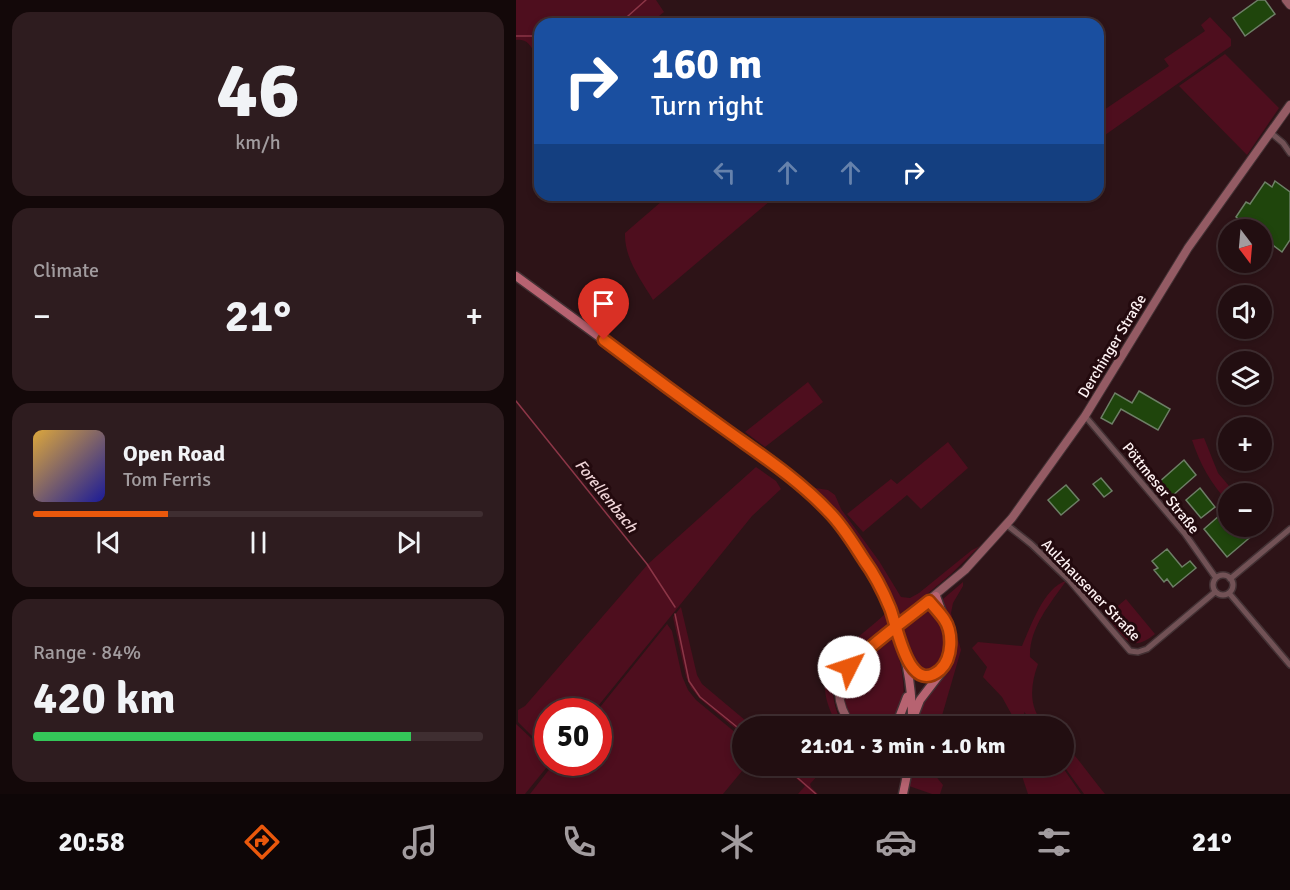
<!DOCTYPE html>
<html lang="en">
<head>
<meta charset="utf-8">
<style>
  :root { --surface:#220e11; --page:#2e1c1f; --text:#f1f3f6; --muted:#a29c9f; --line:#3f2e31; --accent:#ea580c }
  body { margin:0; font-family:Signika,sans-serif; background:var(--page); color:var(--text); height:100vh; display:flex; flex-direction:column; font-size:22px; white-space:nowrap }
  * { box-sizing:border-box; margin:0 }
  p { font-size:20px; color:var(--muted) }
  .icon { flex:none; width:33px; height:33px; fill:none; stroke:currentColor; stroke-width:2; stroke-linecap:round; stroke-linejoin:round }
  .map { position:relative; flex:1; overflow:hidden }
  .drawer { display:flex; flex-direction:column; gap:12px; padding:12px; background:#130809; width:516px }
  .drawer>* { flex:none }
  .banner { position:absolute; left:18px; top:18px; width:570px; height:183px; border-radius:18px; box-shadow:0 3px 9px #0003,0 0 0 2px var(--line); background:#1a4fa0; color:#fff; overflow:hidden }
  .needle { width:39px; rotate:164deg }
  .controls { position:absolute; left:702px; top:219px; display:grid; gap:12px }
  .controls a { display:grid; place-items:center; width:54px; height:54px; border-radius:50%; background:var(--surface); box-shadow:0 3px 9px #0003,0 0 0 2px var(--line); font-size:30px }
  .speed { position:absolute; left:18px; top:698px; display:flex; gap:12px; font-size:30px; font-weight:700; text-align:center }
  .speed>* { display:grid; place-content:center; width:78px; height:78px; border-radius:50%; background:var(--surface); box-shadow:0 3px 9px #0003,0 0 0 2px var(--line); line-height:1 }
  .speed .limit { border:9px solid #d22; background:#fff; color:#111 }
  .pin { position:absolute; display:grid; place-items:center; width:51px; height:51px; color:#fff; margin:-62px -26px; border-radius:50% 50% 50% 0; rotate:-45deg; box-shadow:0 0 6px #0007 }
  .pin .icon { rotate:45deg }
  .me { position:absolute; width:66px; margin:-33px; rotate:49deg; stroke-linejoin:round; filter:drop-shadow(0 0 4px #0008) }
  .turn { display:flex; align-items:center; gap:21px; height:126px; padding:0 18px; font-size:27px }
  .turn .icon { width:78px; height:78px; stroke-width:2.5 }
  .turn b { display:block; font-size:42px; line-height:51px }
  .lanes { display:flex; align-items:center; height:57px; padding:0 18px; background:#0003; justify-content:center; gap:30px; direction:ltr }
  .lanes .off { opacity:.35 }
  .big { font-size:45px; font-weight:700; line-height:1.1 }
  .drawer .tile { flex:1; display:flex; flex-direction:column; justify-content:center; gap:9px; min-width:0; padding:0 21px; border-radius:18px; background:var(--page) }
  .drawer .dial { align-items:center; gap:0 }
  .dial b { font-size:78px; line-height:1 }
  .song { display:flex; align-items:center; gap:18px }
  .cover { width:72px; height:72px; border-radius:9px; background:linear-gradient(135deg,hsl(40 70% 55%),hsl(240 70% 35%)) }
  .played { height:6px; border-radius:3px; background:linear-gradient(90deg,var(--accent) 30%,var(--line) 30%) }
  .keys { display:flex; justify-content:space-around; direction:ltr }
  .heat { display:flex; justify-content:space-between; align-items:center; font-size:33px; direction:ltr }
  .charge { height:9px; border-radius:4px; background:linear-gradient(90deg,#34c759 84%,var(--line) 0) }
  .trip { position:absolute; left:216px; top:716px; width:342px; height:60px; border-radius:30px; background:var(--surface); box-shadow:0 3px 9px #0003,0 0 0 2px var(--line); font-weight:700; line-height:60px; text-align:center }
  .menu { display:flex; height:96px; justify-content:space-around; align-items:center; background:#0e0607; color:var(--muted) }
  .menu .icon { width:42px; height:42px }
  .menu .selected { color:var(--accent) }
  .menu b { font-size:27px; color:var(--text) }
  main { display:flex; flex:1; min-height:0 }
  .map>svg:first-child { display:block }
  .green { fill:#4e0e1e }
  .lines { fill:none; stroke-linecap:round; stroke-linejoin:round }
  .stream { stroke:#8c3647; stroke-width:1.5 }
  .building { fill:#1f450c; stroke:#6d7f66; stroke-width:1.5 }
  .minor-casing { stroke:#433134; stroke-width:8 }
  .secondary-casing { stroke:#433134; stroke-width:10 }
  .primary-casing { stroke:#433134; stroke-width:11 }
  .minor { stroke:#725256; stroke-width:5 }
  .secondary { stroke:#945b64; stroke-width:8 }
  .primary { stroke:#b76371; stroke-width:8 }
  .secondary-bridge-casing { stroke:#433134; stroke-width:10; stroke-linecap:butt }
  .secondary-bridge { stroke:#945b64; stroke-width:8 }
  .route-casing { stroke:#983908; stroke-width:15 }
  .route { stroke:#ea580c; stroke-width:10 }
  .labels { text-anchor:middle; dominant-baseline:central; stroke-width:6; stroke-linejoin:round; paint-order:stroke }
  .street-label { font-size:15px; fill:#fef2f3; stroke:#230a0e }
  .water-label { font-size:16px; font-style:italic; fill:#f0d5d8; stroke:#230a0e }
</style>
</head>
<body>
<main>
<section class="drawer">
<div class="tile dial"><b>46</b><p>km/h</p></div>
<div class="tile"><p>Climate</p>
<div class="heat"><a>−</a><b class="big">21°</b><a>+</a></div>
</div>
<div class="tile">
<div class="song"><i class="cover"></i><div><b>Open Road</b><p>Tom Ferris</p></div></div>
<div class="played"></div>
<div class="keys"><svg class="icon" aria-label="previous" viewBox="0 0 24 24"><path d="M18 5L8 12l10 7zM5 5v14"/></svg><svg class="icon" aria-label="pause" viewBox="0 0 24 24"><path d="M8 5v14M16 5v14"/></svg><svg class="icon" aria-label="next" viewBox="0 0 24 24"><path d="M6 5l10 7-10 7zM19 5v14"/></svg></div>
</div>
<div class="tile"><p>Range · 84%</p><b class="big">420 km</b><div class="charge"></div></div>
</section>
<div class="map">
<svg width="774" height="794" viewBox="0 0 774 794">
  <rect width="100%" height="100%" fill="#2d1317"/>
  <!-- green -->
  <path class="green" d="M 0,0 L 140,0 L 148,12 L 133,24 L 24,24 L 24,63 C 18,53 14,37 0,40 Z
    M 694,17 L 715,39 L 715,46 L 582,140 L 582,114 L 653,66 L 648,59 L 689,31 L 685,25 Z
    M 709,54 L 763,108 L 731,155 L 663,86 Z
    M 153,195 L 261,195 L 137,300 C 125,280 108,258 109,233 Z
    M 292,382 L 307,402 L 249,447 L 229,432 Z
    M 688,438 L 702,473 L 719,493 L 712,494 L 712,502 C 695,484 684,464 676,440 Z
    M 432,442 L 452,468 L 405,509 L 391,495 L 347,532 L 331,514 L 375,479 L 381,484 Z
    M 240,467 L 260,481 L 265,489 L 236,516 L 78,711 L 32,711 L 31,751 L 2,722 L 2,710 L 9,706 L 132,564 Z
    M 288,480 L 299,488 L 312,490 L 319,495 L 325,509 L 363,561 L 385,597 L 394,598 L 403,593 L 456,550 L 464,546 L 434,575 L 381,619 C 359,563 331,525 287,483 Z
    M 550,581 C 534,604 513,628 514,657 L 522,664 C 514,686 512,709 530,726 L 521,726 L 508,712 L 511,726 L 502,726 L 486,697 L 467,677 L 471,667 L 456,648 L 462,642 L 506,646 C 515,626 528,587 550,581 Z
    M 447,582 L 447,586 L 437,603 L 435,613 L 445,650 L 423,726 L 401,726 C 403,692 434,680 438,653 C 441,633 428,618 427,599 Z
    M 610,599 L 639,634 C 613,655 608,636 590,616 Z
    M 165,607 L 181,675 L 186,684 L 236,726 L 226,726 L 226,734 L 184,699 L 175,688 L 170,677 L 157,617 Z
    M 414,610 C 434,620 433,651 422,668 L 409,673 L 395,662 L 385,628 Z
    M 370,613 L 375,624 C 334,655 299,669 327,726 L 322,726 C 286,664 332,650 370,613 Z
    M 151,624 L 156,631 L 166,676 L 172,690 L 180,700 L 226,738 L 226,765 L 231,765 L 207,794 L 14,794 L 39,762 L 82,762 L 82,711 L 81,711 Z
    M 378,634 C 381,651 390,681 387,698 C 378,746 314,725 328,682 C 335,661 362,647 378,634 Z
    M 0,724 L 31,753 L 32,762 L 35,762 L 9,794 L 0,794 Z
    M 548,744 C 563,759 575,777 589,794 L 568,794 L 547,765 Z
    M 264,765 L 280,765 L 294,777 L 306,765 L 311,765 L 294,784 L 295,787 L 302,794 L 282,794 L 289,786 Z
    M 397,765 L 413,765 L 413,768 L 427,785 L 424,794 L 416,794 L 393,786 Z
    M 506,765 L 545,765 L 565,794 L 512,794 L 507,779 Z"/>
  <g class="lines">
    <!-- stream -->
    <path class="stream" d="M 103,24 L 130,0
      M 0,36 L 24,36
      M 0,401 L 131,564 L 159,607
      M 159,614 L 173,681 L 184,697 L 226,731
      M 267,765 L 300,794"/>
  </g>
  <!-- building -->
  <path class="building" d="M 742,0 L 749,0 L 759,14 L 729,36 L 717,18 Z
    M 759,181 L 774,192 L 774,240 L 766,252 L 746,237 L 746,230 L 734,230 L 720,217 L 730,202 L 734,204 L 749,182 L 756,187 Z
    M 623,391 L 654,409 L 642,430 L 605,409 L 596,424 L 585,418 L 599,393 L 616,403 Z
    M 668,460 L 680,475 L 655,497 L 647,488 L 645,490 L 641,484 Z
    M 585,478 L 596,491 L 588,497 L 577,484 Z
    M 550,485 L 563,500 L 545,515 L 532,500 Z
    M 684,488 L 699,507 L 685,518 L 670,500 Z
    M 712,508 L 712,526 L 731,526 L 738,534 L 711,557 L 688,529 Z
    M 651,549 L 666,567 L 674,561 L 680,568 L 657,587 L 651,579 L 648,582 L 638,570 L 642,568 L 636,561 Z"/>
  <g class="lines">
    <!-- minor casing -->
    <g class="minor-casing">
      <path id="minor" d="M 755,133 L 767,143 L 774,153
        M 569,416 L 669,534 L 700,578
        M 491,525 L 515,544 L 553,580 L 614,651 L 622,652 L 631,649 L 699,592
        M697 585a10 10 0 1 1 20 0a10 10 0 1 1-20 0Z
        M 714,579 L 774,529
        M 713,593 L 774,665"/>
    </g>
    <!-- secondary casing -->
    <g class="secondary-casing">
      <path id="secondary" d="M 770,0 L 774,5
        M 391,618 L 449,570 L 496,518 L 569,416 L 672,248 L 774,105
        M 336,726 C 305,683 335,663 368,637"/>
    </g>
    <!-- primary casing -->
    <g class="primary-casing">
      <path id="primary" d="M 0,276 L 249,458 C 272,475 296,492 315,515 C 365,572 398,649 396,726
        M 413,601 L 425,615
        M 390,657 C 399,671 411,683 426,668
        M 397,718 L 404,700 L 427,670 L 434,649 L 433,632 L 420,596
        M 373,726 L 383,718 L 391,697
        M 387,794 L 393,765"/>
    </g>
    <!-- minor -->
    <use href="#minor" class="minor"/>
    <!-- secondary -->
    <use href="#secondary" class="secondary"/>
    <!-- primary -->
    <use href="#primary" class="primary"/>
    <!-- secondary-bridge casing -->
    <g class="secondary-bridge-casing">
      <path id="secondary-bridge" d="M 368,637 L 391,618"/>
    </g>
    <!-- secondary-bridge -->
    <use href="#secondary-bridge" class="secondary-bridge"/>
  </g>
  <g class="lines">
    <!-- route casing -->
    <g class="route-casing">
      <path id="route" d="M 88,340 C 129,371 171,402 213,432 C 248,457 284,481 313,512 C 327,526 337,543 348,560 C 359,575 367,591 374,608 C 381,625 392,697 424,670 C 437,658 437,632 428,619 C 423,612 418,607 413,601 C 386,623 357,642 333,667"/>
    </g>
    <!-- route -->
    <use href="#route" class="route"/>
  </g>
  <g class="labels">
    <!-- street labels -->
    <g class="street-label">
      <text transform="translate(596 346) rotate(-59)">Derchinger Straße</text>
      <text transform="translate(645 488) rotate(51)">Pöttmeser Straße</text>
      <text transform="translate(575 590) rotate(46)">Aulzhausener Straße</text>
    </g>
    <!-- water labels -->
    <g class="water-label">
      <text transform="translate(90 496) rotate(51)">Forellenbach</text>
    </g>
  </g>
</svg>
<div class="controls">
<a><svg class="needle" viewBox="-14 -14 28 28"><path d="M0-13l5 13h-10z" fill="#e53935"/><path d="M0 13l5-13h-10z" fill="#a29c9f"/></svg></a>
<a><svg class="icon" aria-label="sound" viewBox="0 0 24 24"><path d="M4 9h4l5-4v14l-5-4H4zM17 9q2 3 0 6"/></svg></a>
<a><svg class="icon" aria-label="layers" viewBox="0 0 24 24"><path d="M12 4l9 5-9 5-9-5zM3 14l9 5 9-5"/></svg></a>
<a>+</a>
<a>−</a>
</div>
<div class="speed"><div class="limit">50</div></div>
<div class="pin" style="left:88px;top:340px;background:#d93025"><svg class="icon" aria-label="arrive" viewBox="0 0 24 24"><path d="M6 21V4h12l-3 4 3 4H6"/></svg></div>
<svg class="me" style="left:333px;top:667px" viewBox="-20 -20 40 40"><circle r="19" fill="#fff"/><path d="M0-13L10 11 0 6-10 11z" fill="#ea580c"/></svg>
<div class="trip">21:01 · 3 min · 1.0 km</div>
<div class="banner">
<div class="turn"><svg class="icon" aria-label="right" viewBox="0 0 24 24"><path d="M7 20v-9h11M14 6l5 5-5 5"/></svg><div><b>160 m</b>Turn right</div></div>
<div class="lanes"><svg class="icon off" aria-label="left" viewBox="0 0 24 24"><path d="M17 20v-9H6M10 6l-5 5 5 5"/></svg><svg class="icon off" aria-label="ahead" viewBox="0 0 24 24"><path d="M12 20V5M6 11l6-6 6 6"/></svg><svg class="icon off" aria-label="ahead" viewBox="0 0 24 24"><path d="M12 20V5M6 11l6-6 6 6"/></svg><svg class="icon" aria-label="right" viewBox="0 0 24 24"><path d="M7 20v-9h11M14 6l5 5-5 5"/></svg></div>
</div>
</div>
</main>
<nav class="menu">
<b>20:58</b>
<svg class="icon selected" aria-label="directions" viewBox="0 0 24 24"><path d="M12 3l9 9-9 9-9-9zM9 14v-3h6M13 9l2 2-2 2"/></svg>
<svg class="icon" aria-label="music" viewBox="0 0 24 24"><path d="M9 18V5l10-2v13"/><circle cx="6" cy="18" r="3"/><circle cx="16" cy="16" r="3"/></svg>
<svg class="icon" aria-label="phone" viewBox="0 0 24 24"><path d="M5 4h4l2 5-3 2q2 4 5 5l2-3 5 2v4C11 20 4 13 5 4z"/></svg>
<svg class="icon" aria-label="climate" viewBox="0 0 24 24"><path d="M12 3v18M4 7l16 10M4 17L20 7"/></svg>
<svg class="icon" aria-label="car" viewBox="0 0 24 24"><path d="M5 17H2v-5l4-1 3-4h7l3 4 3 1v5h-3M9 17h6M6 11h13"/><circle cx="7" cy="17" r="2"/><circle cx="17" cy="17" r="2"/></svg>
<svg class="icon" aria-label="filters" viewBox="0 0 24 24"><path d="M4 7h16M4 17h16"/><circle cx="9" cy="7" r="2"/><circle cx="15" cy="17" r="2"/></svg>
<b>21°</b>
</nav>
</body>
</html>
